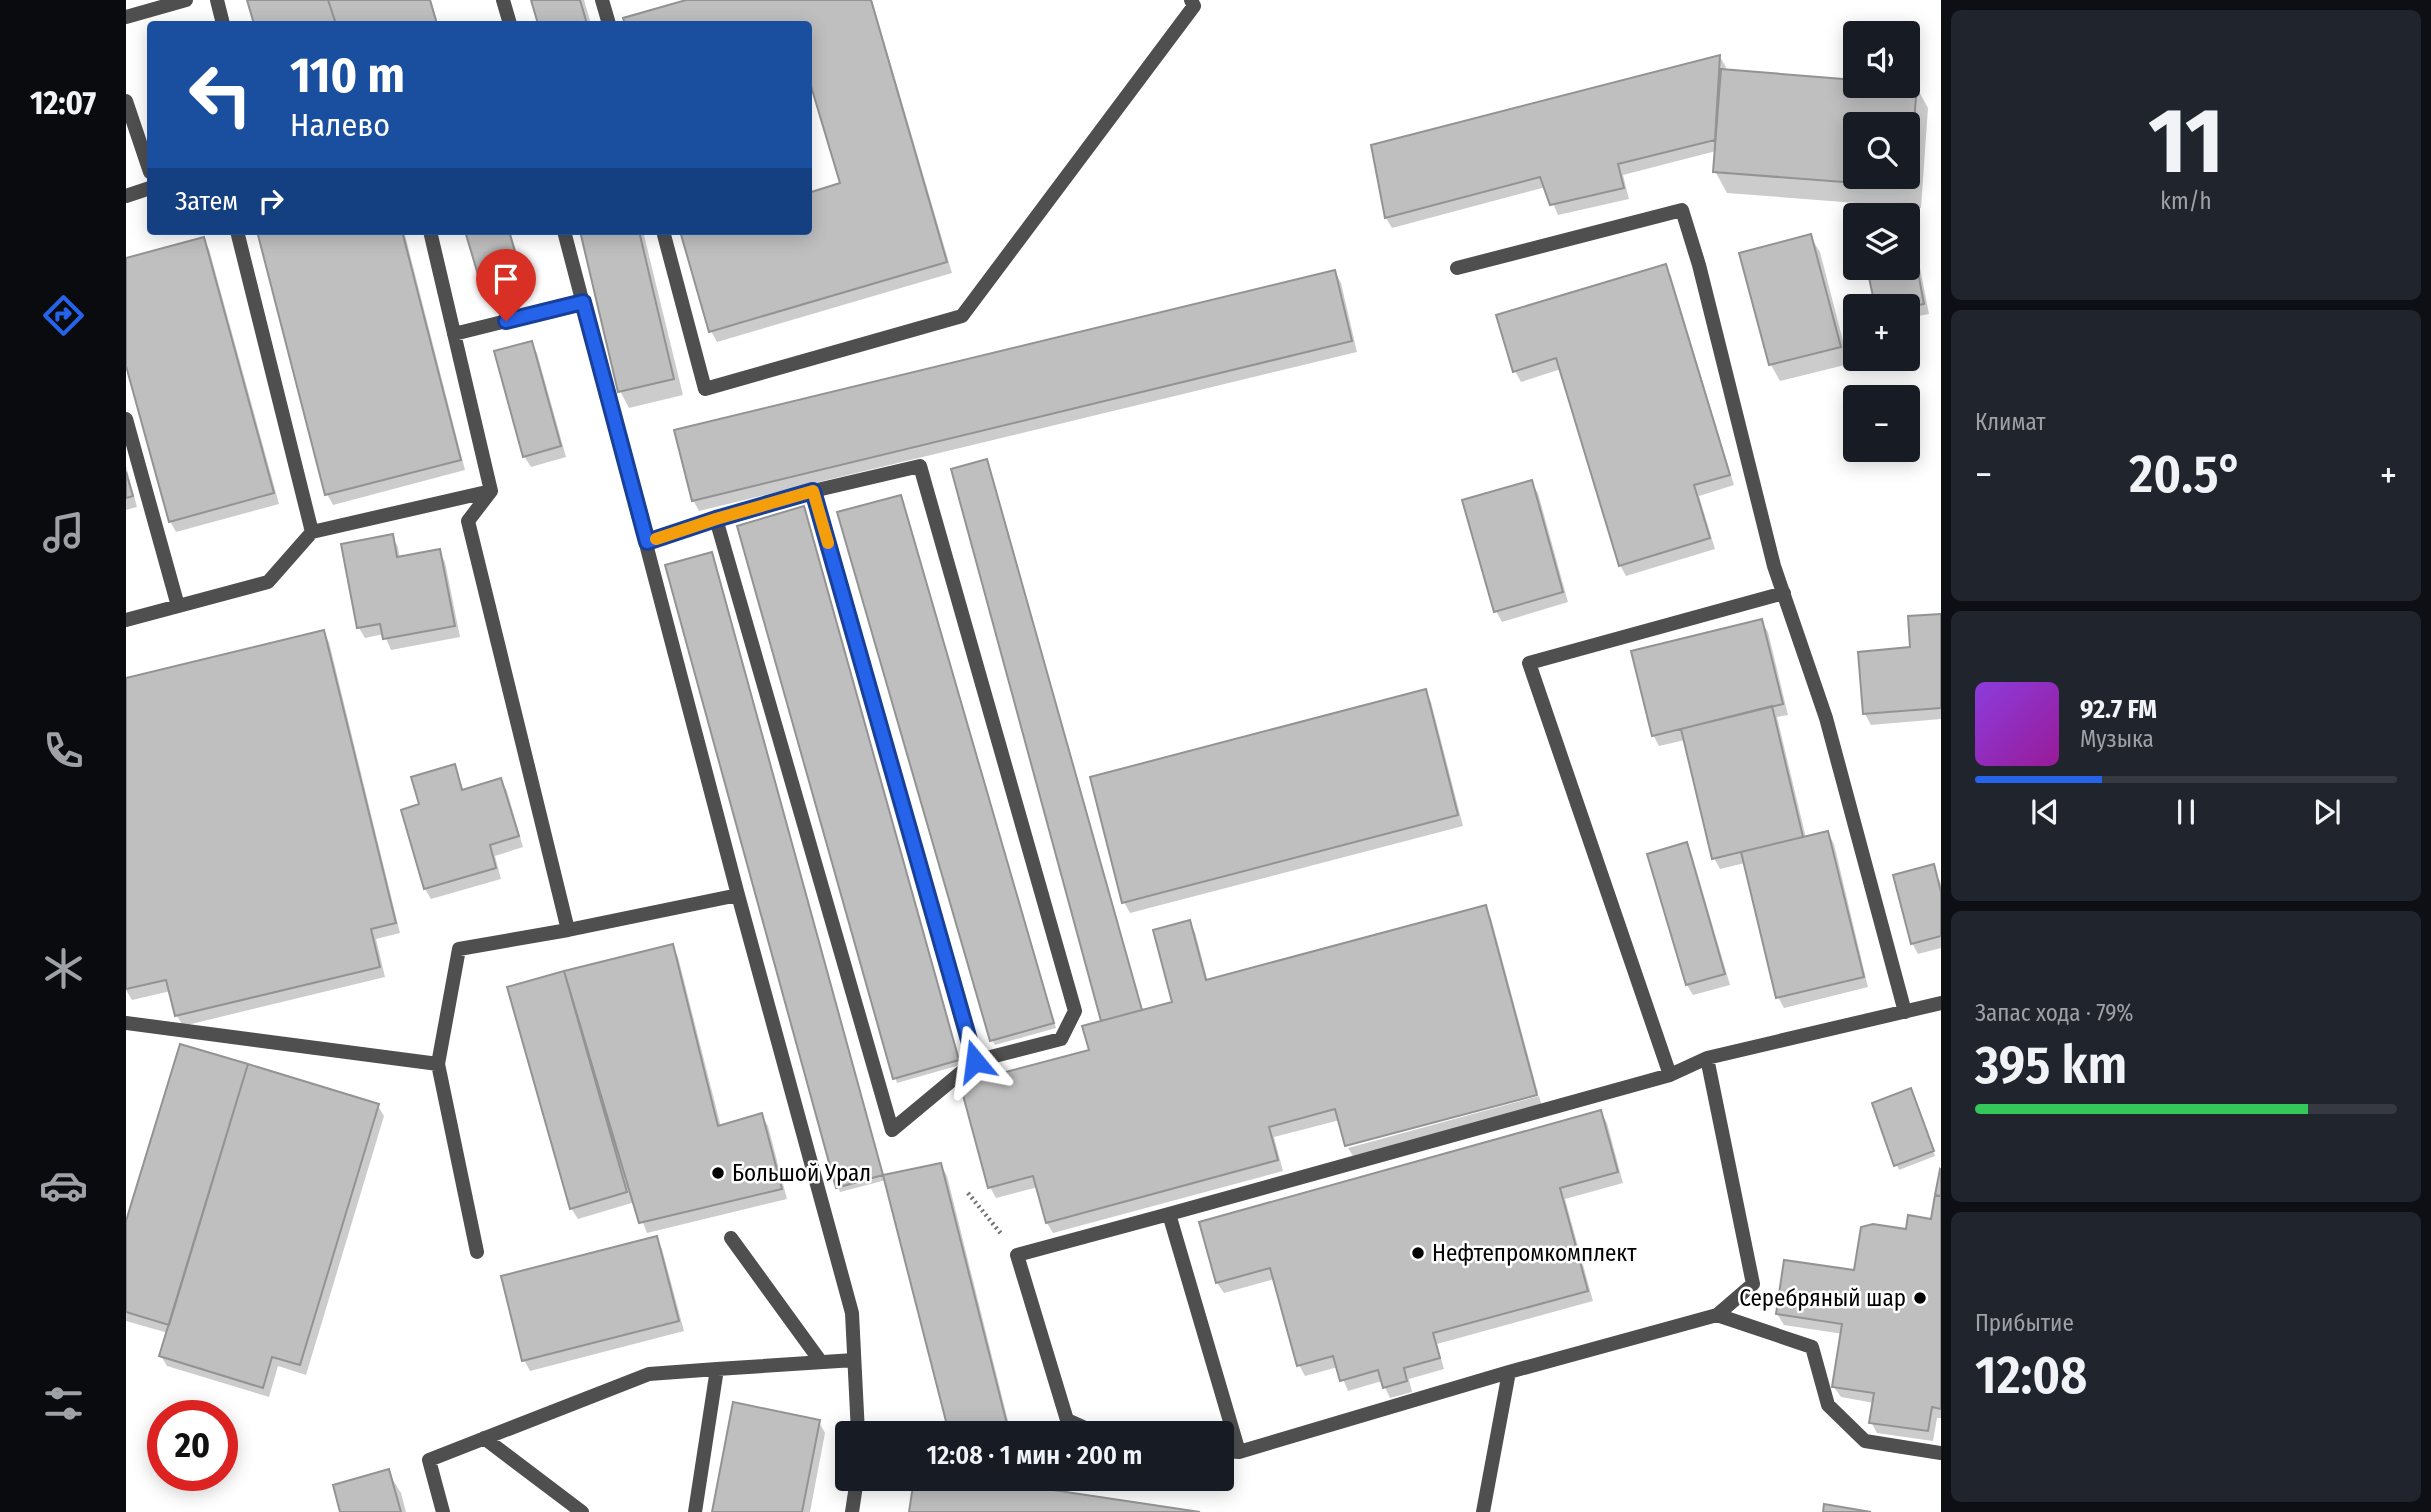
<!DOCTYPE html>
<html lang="ru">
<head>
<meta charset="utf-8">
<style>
  :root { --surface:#171b24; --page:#20242c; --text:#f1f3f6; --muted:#9ea1a6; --line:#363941; --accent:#2563eb }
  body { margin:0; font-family:"Fira Sans Condensed",sans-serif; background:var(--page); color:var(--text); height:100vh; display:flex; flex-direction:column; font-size:26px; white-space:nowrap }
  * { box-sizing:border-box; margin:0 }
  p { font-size:23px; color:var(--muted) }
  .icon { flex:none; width:38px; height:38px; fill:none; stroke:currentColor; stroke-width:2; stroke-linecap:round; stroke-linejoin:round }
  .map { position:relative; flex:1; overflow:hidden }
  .drawer { display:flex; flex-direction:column; gap:10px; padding:10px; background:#0d0f14; width:490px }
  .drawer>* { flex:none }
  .banner { position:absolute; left:21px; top:21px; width:665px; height:214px; border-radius:7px; box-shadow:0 4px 18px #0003; background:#1a4fa0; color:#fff; overflow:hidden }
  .fabs { position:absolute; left:1717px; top:21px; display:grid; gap:14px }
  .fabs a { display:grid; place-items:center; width:77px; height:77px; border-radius:7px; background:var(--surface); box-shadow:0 4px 18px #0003; font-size:35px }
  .speed { position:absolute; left:21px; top:1400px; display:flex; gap:14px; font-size:35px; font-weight:700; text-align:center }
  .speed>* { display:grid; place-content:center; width:91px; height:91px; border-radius:50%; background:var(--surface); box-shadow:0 4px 18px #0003; line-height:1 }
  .speed .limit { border:10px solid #d22; background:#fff; color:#111 }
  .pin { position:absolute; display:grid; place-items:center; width:60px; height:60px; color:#fff; margin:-72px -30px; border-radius:50% 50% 50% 0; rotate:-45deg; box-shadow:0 0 7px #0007 }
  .pin .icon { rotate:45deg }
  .me { position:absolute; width:77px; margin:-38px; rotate:344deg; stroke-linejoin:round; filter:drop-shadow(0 0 5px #0008) }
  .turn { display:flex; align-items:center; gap:24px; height:147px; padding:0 28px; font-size:32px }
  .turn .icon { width:91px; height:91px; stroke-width:2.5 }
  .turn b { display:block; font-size:49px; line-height:60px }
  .then { display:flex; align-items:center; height:66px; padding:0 28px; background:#0003; gap:14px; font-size:26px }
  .big { font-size:52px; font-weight:600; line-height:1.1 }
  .drawer .tile { flex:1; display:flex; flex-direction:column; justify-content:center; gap:10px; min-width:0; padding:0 24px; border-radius:10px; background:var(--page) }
  .drawer .dial { align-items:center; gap:0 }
  .dial b { font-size:91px; line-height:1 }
  .song { display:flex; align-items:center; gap:21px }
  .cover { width:84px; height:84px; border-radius:10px; background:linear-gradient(135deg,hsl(270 70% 55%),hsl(300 70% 35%)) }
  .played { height:7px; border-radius:4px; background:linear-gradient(90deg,var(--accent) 30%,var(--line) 30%) }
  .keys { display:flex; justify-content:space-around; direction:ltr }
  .heat { display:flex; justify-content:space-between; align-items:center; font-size:38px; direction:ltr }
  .charge { height:10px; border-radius:5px; background:linear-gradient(90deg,#34c759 79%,var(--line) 0) }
  .trip { position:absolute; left:709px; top:1421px; width:399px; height:70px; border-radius:7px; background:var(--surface); box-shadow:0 4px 18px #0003; font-weight:600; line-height:70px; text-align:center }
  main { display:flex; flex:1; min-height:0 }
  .dock { display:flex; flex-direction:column; width:126px; justify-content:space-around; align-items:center; background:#090b0e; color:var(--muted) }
  .dock .icon { width:49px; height:49px }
  .dock .selected { color:var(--accent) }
  .dock b { font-size:32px; color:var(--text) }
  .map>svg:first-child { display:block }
  .shadow { fill:#0003; fill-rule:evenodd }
  .building { fill:#bfbfbf; stroke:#939393; stroke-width:2; fill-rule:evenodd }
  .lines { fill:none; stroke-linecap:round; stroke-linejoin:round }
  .path { stroke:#717171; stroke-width:4.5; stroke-dasharray:2 3.5; stroke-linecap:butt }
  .lane { stroke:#4f4f4f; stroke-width:14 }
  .route-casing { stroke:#184099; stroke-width:18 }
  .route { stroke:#2563eb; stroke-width:12 }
  .slow { stroke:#f59e0b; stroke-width:12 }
  .poi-dot { fill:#000; stroke:#fff; stroke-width:2.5 }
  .labels { text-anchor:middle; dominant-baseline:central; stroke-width:5; stroke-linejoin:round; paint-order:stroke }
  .poi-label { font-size:23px; fill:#000; stroke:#fff; text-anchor:start }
</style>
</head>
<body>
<main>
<nav class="dock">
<b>12:07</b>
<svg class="icon selected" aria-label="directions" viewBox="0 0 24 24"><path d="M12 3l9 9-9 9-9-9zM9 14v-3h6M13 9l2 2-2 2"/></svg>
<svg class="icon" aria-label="music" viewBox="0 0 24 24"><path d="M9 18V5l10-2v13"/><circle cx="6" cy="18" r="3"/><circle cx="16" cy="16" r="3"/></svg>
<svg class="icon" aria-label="phone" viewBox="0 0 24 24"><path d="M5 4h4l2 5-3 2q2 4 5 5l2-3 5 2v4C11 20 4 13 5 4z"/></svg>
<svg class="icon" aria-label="climate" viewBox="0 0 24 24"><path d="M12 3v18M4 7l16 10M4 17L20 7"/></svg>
<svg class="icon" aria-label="car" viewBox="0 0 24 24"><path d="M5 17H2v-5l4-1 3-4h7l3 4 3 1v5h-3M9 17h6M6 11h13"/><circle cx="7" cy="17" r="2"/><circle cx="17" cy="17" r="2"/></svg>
<svg class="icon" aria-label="filters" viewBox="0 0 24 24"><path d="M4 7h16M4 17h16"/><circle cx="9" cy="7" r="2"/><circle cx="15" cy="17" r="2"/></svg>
</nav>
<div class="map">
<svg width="1815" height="1512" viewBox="0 0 1815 1512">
  <rect width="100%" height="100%" fill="#fff"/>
  <!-- shadow -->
  <path class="shadow" d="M 123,0 L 305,0 L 312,24 L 130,24 Z
    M 407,0 L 458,0 L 465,24 L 413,24 Z
    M 566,0 L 746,0 L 826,273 L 591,342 L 585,331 L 558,231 L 682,231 L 716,185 L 685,78 L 682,78 L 682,24 L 501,24 L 499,20 Z
    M 1594,57 L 1600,67 L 1599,71 L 1729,81 L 1729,86 L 1790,86 L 1802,108 L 1795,208 L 1601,193 L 1589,171 L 1590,151 L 1497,175 L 1503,199 L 1432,215 L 1420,187 L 1266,228 L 1260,218 L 1247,147 ZM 1729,124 L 1782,124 L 1782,177 L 1729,177 Z
    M 133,231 L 278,231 L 339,470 L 207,505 L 201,494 Z
    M 341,231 L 384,231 L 401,286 L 364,298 L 358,287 Z
    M 456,231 L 517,231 L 557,395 L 503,408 L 494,391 Z
    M 1684,236 L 1694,252 L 1723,364 L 1654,381 L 1645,365 L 1616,254 Z
    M 77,239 L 83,249 L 153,504 L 50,532 L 44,521 L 0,359 L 0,259 Z
    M 1782,242 L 1785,242 L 1791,252 L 1803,314 L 1782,318 L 1782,306 L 1750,306 L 1743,268 L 1782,268 Z
    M 1539,266 L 1545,276 L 1608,485 L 1573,496 L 1589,549 L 1500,576 L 1494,565 L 1435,369 L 1395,382 L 1389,371 Z
    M 1209,272 L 1215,283 L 1231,352 L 573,511 L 567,500 Z
    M 405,343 L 411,353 L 440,457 L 405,467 L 398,456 Z
    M 0,466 L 11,507 L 0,510 Z
    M 1405,482 L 1412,493 L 1442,602 L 1376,622 L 1370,611 Z
    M 775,497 L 930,1028 L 869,1045 L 866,1040 Z
    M 679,513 L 834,1065 L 771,1083 L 613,527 Z
    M 266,536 L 272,547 L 274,558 L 313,551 L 319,562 L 334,637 L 265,650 L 258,634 L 239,638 L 233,628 Z
    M 588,559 L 757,1177 L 815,1165 L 821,1176 L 885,1433 L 825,1433 L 760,1180 L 714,1192 L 712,1187 Z
    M 1815,615 L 1815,719 L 1745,725 L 1739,714 L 1734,653 L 1786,649 Z
    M 1635,621 L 1642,632 L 1662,715 L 1651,717 L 1680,838 L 1702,833 L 1708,844 L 1742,987 L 1658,1008 L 1652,997 L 1619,863 L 1594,869 L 1588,858 L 1559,740 L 1533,746 L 1527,735 Z
    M 197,632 L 203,642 L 274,933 L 250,939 L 259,977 L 57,1026 L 51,1016 L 45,991 L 6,1000 L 0,990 L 0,680 Z
    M 1299,691 L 1305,702 L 1337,826 L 1004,913 L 998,902 Z
    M 328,766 L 338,791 L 375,780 L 381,791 L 397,847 L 369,856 L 375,879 L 305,899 L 299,889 L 295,805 Z
    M 1560,844 L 1566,855 L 1604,985 L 1567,995 L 1561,985 L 1524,855 Z
    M 1807,866 L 1815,884 L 1815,948 L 1792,954 L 1786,943 Z
    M 1359,907 L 1365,918 L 1412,1093 L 1221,1146 L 1214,1120 L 1148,1137 L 1157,1171 L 927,1233 L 921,1223 L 912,1187 L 870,1198 L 864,1187 L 965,1051 L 1016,1012 L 1048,1004 L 1063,922 L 1069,932 L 1082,982 Z
    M 546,946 L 552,957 L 595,1127 L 636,1116 L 642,1126 L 661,1199 L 521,1233 L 509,1202 L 452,1219 L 445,1208 L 383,988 Z
    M 1787,1095 L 1809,1156 L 1773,1170 L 1748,1104 Z
    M 1413,1096 L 1416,1106 L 1227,1156 L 1222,1148 Z
    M 252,1106 L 258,1116 L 180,1375 L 152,1366 L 143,1397 L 41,1366 L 35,1356 L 42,1333 L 0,1321 L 0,1227 Z
    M 1475,1112 L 1481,1123 L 1497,1183 L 1439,1199 L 1467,1301 L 1311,1344 L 1318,1369 L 1283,1379 L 1286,1392 L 1264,1398 L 1256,1381 L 1222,1391 L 1212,1367 L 1179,1376 L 1173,1365 L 1149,1279 L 1098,1293 L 1091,1283 L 1075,1223 Z
    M 1815,1171 L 1815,1418 L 1811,1418 L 1807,1441 L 1751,1433 L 1745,1422 L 1748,1403 L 1715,1397 L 1708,1387 L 1717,1334 L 1658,1325 L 1651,1314 L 1730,1272 L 1782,1231 L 1807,1221 Z
    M 530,1238 L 536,1249 L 558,1331 L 404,1371 L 398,1360 Z
    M 693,1422 L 699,1433 L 684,1512 L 588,1512 Z
    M 262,1472 L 275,1493 L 280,1512 L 216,1512 Z"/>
  <!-- building -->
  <path class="building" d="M 121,0 L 202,0 L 210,24 L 128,24 Z
    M 202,0 L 304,0 L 311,24 L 210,24 Z
    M 405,0 L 454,0 L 461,24 L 412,24 Z
    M 560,0 L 745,0 L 821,262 L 583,332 L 554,231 L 682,231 L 682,193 L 714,183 L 682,76 L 682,24 L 499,24 L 497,18 Z
    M 1594,55 L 1589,140 L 1492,164 L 1498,188 L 1424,205 L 1414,177 L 1259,218 L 1245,145 Z
    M 1595,69 L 1729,80 L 1729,86 L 1791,84 L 1783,187 L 1587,172 ZM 1729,124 L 1782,124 L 1782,177 L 1729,177 Z
    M 131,231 L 276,231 L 335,460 L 199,495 Z
    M 339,231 L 383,231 L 396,276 L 356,288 Z
    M 454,231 L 513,231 L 548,379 L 492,392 Z
    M 1685,234 L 1715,347 L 1643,365 L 1613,253 Z
    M 78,237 L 148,493 L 43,522 L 0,366 L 0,258 Z
    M 1786,240 L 1798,304 L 1782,307 L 1749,306 L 1741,268 L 1782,268 L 1782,241 Z
    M 1540,264 L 1604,475 L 1568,485 L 1584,538 L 1493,566 L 1430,358 L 1387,372 L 1370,315 Z
    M 1209,270 L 1226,341 L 566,501 L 548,430 Z
    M 406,341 L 435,446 L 397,457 L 368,351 Z
    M 861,459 L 1016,1010 L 975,1021 L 825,469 Z
    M 0,472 L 7,496 L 0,498 Z
    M 1406,480 L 1437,592 L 1368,612 L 1336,500 Z
    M 775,495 L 928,1023 L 864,1041 L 711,512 Z
    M 678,506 L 833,1060 L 767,1079 L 611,526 Z
    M 267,534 L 271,557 L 314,549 L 329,626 L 257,639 L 254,624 L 231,628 L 215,544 Z
    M 586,552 L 757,1175 L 710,1188 L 539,565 Z
    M 1815,614 L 1815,708 L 1737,714 L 1732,652 L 1784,647 L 1782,616 Z
    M 1636,619 L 1657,704 L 1526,736 L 1505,651 Z
    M 198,630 L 270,923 L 245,929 L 254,967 L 49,1016 L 40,980 L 0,989 L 0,678 Z
    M 1300,689 L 1332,815 L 996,903 L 964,777 Z
    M 1646,706 L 1677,837 L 1586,859 L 1555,729 Z
    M 329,764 L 336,790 L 375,778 L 393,836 L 364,845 L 370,868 L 298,889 L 275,810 L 293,804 L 285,777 Z
    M 1702,831 L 1738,977 L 1650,998 L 1615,852 Z
    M 1561,842 L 1599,974 L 1560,985 L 1521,854 Z
    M 1808,864 L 1815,892 L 1815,936 L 1785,944 L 1767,875 Z
    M 1360,905 L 1411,1095 L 1219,1146 L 1209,1109 L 1143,1127 L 1152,1160 L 920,1223 L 907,1176 L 862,1188 L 834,1084 L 963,1050 L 956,1026 L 1046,1002 L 1027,930 L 1064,920 L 1080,980 Z
    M 547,944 L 592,1126 L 636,1113 L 656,1189 L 513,1223 L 438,971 Z
    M 438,971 L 501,1192 L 444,1209 L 381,987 Z
    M 54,1044 L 122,1064 L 43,1325 L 0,1312 L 0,1221 Z
    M 122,1064 L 253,1104 L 174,1365 L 146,1357 L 137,1388 L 33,1356 Z
    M 1785,1088 L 1808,1151 L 1768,1166 L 1746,1103 Z
    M 1475,1110 L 1492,1172 L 1434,1188 L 1462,1291 L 1307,1333 L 1314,1358 L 1278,1368 L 1281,1381 L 1257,1388 L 1252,1370 L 1214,1381 L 1207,1356 L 1171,1366 L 1144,1268 L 1090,1283 L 1073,1222 Z
    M 815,1163 L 882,1428 L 860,1433 L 823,1433 L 757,1175 Z
    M 1814,1169 L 1815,1170 L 1815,1196 L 1809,1195 Z
    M 1809,1195 L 1815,1196 L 1815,1409 L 1806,1407 L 1802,1431 L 1743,1423 L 1748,1393 L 1706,1387 L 1716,1324 L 1650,1314 L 1658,1260 L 1728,1270 L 1735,1227 L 1747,1224 L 1780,1229 L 1782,1215 L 1805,1219 Z
    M 531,1236 L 553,1321 L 396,1361 L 375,1276 Z
    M 607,1402 L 694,1420 L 676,1512 L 586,1512 Z
    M 263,1469 L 275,1512 L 214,1512 L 207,1485 Z
    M 788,1479 L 853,1479 L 1074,1512 L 783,1512 Z
    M 1698,1504 L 1745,1512 L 1697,1512 Z"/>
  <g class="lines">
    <!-- path -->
    <path class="path" d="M 842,1193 L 876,1235"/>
    <!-- lane -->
    <path class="lane" d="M 91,0 L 97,24
      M 377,0 L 384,24
      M 476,0 L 483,24
      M 0,17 L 60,0
      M 0,101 L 24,172
      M 0,196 L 24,188
      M 111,231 L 186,532
      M 438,231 L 612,895 L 726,1313 L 732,1433
      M 537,231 L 579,389 L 836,316 L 1068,6 L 1065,0
      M 1331,268 L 1556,210 L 1573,265 L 1648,566 L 1700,718 L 1779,1012
      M 328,334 L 457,302
      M 0,419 L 52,606
      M 687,491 L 794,466 L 949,1011 L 935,1039 L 849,1061
      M 521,542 L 590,519 L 766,1130 L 849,1061 L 687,491 L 590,519
      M 0,620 L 142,582 L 186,532 L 365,491
      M 442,930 L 612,895
      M 0,1023 L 312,1064 L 333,949 L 442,930 L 342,521 L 365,491 L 304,231
      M 312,1064 L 351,1252
      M 1544,1075 L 1403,663 L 1658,593
      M 605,1238 L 695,1362
      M 1591,1315 L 1686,1347 L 1702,1405 L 1739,1441 L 1815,1453
      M 1383,1372 L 1113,1452 L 1043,1214 L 1544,1075 L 1581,1058 L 1815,1003
      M 970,1433 L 941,1420 L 891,1255 L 1043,1214
      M 358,1438 L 456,1512
      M 1096,1451 L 1113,1452
      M 317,1512 L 303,1460 L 523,1374 L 591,1369
      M 569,1512 L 591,1369 L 728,1360
      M 726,1512 L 731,1479
      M 1357,1512 L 1383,1372 L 1591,1315 L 1627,1284 L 1581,1058"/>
  </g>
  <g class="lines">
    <!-- route casing -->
    <g class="route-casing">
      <path id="route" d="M 380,321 L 457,302 L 521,542 L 590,519 L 687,491 L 849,1061"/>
    </g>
    <!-- route -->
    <use href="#route" class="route"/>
    <!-- slow -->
    <path class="slow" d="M 530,539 L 590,519 L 687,491 L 702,543"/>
  </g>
  <!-- markers -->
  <g class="poi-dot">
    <circle cx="592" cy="1173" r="7"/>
    <circle cx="1292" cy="1253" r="7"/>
    <circle cx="1794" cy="1298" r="7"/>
  </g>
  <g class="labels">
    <!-- poi labels -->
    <g class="poi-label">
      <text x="606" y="1173">Большой Урал</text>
      <text x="1306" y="1253">Нефтепромкомплект</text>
      <text x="1780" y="1298" text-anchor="end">Серебряный шар</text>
    </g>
  </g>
</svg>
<div class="fabs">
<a><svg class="icon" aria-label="sound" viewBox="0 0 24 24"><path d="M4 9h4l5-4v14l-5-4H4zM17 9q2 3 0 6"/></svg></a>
<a><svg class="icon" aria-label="search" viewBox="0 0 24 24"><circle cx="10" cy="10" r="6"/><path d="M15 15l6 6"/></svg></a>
<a><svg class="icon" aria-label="layers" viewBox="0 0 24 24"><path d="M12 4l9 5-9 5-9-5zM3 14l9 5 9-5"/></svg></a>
<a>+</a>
<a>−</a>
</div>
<div class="speed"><div class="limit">20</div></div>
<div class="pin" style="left:380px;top:321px;background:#d93025"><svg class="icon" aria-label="arrive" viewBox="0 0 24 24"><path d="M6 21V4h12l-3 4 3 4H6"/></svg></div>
<svg class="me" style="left:849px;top:1061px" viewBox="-20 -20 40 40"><path d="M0-17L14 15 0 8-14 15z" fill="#2563eb" stroke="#fff" stroke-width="4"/></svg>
<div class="trip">12:08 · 1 мин · 200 m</div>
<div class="banner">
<div class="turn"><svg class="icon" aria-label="left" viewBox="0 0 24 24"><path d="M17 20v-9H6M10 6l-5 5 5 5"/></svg><div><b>110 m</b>Налево</div></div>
<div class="then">Затем<svg class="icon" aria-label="right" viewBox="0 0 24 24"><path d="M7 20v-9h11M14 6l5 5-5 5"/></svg></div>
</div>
</div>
<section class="drawer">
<div class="tile dial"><b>11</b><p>km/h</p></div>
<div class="tile"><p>Климат</p>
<div class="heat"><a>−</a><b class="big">20.5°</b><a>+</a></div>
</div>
<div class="tile">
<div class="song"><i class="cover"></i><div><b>92.7 FM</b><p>Музыка</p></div></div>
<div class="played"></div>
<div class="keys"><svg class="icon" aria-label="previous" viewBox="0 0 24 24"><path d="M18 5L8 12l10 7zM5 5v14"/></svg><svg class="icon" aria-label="pause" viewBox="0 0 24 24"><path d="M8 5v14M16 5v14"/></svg><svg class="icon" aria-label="next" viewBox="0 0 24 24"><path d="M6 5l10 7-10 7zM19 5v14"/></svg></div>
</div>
<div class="tile"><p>Запас хода · 79%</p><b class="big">395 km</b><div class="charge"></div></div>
<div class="tile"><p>Прибытие</p><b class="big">12:08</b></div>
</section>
</main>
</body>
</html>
